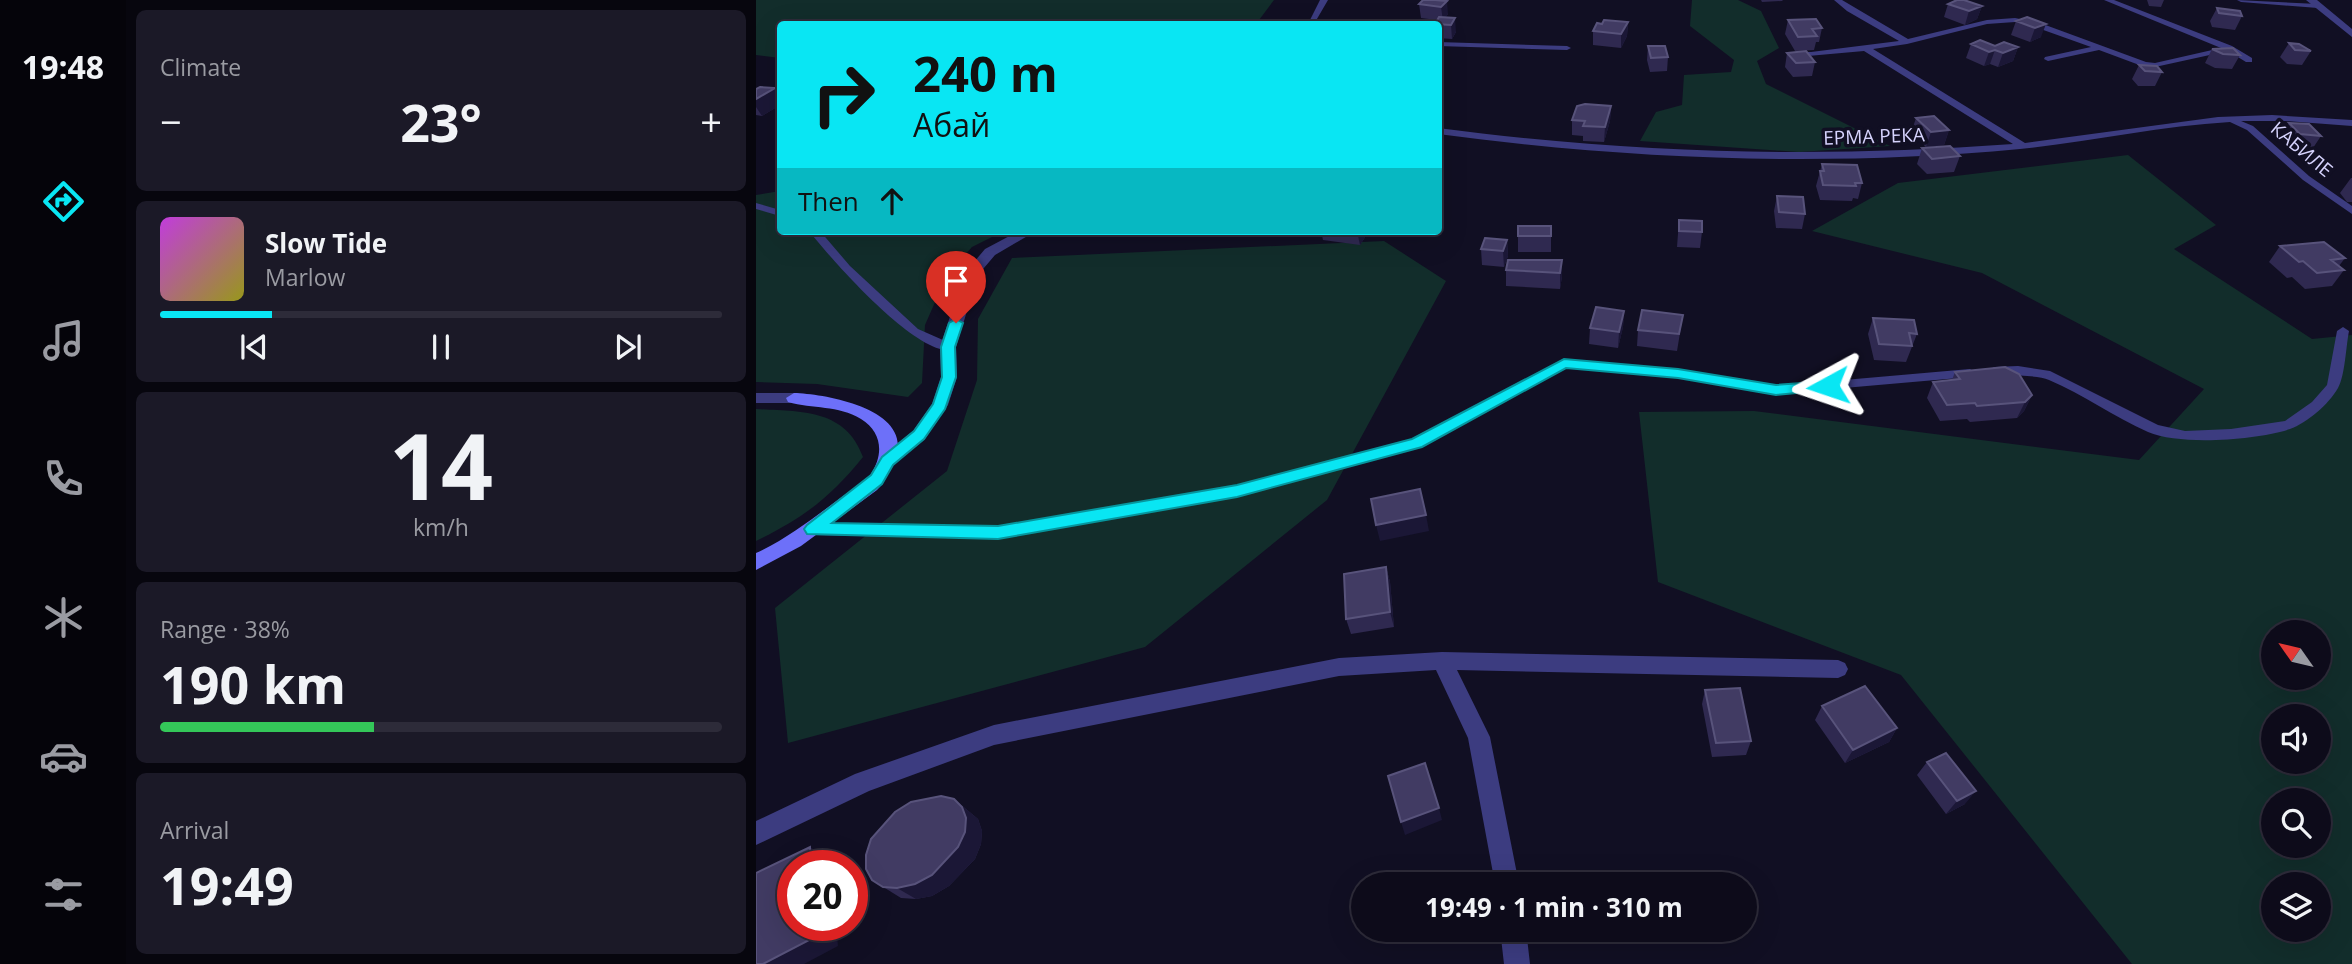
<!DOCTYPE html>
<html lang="en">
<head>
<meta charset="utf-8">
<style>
  :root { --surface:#0d0b1a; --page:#1b1927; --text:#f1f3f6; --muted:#9a9ba2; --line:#2d2b39; --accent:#09e6f3 }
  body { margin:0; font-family:"Open Sans",sans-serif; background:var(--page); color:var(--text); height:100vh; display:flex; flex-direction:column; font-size:26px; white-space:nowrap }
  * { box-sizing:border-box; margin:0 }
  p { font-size:23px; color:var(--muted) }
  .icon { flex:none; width:38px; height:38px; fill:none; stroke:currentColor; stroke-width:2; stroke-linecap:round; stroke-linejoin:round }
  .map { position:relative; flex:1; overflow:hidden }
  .side { display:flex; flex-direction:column; gap:10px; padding:10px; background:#07060e; width:630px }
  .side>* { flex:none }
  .guide { position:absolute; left:21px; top:21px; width:665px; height:214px; border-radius:7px; box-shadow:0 7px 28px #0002,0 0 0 2px var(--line); background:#09e6f3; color:#111; overflow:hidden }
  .needle { width:46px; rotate:304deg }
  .controls { position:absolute; left:1505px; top:620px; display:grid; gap:14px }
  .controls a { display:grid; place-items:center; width:70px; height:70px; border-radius:50%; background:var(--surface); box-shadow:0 7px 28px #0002,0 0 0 2px var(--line); font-size:35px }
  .speed { position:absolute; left:21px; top:850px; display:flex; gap:14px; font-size:35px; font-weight:700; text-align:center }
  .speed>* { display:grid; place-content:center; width:91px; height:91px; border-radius:50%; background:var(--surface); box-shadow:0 7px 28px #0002,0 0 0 2px var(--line); line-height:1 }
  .speed .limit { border:10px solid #d22; background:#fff; color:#111 }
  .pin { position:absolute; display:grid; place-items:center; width:60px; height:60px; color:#fff; margin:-72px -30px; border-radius:50% 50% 50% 0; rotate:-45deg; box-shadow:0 0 7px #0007 }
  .pin .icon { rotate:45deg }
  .me { position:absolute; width:77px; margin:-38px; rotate:265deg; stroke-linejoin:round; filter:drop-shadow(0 0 5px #0008) }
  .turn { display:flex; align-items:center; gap:24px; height:147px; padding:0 21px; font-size:32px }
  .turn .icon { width:91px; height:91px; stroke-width:2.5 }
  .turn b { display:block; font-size:49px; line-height:60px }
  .then { display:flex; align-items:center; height:66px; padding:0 21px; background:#0003; gap:14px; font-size:26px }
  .big { font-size:52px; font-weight:700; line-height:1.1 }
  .side .card { flex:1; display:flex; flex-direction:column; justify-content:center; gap:10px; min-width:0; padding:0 24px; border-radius:10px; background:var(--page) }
  .side .dial { align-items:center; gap:0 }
  .dial b { font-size:91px; line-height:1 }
  .song { display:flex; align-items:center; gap:21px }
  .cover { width:84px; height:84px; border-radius:10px; background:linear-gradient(135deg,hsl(290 70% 55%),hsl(60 70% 35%)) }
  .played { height:7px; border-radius:4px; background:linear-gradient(90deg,var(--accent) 20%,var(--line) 20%) }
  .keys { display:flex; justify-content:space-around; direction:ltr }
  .heat { display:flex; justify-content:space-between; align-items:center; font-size:38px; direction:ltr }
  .charge { height:10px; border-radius:5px; background:linear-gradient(90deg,#34c759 38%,var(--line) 0) }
  .trip { position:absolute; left:595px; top:872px; width:406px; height:70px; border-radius:35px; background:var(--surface); box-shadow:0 7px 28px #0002,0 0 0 2px var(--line); font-weight:700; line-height:70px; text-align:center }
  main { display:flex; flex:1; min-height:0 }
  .dock { display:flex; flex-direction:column; width:126px; justify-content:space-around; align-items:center; background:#05040a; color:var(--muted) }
  .dock .icon { width:49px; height:49px }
  .dock .selected { color:var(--accent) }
  .dock b { font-size:32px; color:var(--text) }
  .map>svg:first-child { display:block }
  .green { fill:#122d2b; fill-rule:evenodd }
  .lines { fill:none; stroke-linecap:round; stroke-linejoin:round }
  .lane { fill:#3c3c80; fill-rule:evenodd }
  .street { fill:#3c3c80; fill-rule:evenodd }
  .secondary { fill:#6d70f9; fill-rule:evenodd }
  .wall { fill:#2f2950 }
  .shaded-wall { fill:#1b1736 }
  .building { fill:#413b63; stroke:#58537b; stroke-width:2 }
  .route { fill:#09e6f3; stroke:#06969e; stroke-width:2 }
  .labels { text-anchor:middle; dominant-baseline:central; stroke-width:7; stroke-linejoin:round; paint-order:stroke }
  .far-street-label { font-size:19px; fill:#d6d3fd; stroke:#110f23 }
</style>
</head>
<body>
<main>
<nav class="dock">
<b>19:48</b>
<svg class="icon selected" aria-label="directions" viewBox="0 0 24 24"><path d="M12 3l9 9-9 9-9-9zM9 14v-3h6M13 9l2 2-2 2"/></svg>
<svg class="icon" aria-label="music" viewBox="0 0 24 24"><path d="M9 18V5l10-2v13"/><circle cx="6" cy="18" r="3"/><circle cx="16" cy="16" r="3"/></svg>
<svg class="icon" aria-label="phone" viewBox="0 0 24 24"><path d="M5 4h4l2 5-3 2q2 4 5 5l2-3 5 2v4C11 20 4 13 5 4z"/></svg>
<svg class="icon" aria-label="climate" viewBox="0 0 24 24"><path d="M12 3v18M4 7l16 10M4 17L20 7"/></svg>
<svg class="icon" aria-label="car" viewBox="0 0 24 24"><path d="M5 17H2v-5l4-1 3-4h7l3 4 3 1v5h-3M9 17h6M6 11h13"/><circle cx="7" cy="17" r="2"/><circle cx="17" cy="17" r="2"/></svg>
<svg class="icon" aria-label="filters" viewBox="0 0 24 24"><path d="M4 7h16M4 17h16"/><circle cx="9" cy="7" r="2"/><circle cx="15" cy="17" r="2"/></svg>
</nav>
<section class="side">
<div class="card"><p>Climate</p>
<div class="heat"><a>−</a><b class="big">23°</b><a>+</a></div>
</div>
<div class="card">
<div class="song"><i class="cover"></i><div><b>Slow Tide</b><p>Marlow</p></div></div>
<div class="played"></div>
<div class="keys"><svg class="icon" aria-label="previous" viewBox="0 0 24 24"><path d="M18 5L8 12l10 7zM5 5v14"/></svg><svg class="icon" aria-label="pause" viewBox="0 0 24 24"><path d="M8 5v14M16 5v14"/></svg><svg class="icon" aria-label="next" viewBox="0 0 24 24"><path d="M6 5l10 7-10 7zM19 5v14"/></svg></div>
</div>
<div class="card dial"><b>14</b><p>km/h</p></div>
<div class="card"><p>Range · 38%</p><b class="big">190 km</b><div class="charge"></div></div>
<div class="card"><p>Arrival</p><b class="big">19:49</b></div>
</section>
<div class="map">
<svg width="1596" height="964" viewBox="0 0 1596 964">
  <rect width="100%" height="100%" fill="#110f23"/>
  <!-- green -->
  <path class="green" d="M 0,0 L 518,0 L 500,24 L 24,24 L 24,58 L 0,55 Z
    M 936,0 L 982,0 L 1005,11 L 1023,48 L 1001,61 L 1010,84 L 1134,146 L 1043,152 L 884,141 L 900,112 L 926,105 L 928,75 L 975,72 L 978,60 L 934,26 Z
    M 1372,155 L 1460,225 L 1418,249 L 1556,339 L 1596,335 L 1596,964 L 1376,964 L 1145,675 L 902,582 L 883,412 L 998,411 L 1383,460 L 1448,389 L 1226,273 L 1056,231 L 1142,183 ZM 1517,632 L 1563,632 L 1563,677 L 1517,677 ZM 1517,716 L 1563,716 L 1563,761 L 1517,761 ZM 1517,800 L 1563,800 L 1563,845 L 1517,845 ZM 1517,884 L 1563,884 L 1563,929 L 1517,929 Z
    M 24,191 L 24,231 L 248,231 L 216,247 L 191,275 L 169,325 L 166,383 L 152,397 L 61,384 L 0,382 L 0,195 Z
    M 628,241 L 690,281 L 571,500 L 389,647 L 32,743 L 19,608 L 191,471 L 221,380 L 222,319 L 256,258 Z
    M 0,409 C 44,412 89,408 107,457 C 74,498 47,518 0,541 Z"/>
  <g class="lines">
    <!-- lane -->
    <path class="lane" d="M 564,0 L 572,0 L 558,24 L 552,24 Z
      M 1078,0 L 1086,0 L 1152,39 L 1231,20 L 1259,18 L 1284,23 L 1390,62 L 1399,63 L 1465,48 L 1348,0 L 1358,0 L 1476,46 L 1496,58 L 1496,62 L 1490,62 L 1472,51 L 1399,67 L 1386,66 L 1343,50 L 1292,61 L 1288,59 L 1289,57 L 1335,47 L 1279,27 L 1259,22 L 1231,24 L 1151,44 L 1117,49 L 1269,143 L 1462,117 L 1516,115 L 1596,120 L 1596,126 L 1530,121 L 1485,121 L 1497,126 L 1553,176 L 1596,206 L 1596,214 L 1547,180 L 1491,130 L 1474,122 C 1403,126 1334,142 1264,149 C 1070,167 876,160 682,134 L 682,128 C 877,154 1062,158 1257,144 L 1108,51 L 1052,56 L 1052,52 L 1055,52 L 1143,41 L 1091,11 Z
      M 1481,0 L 1562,4 L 1566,6 L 1562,8 L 1485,2 Z
      M 682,42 L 811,46 L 815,48 L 811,50 L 682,46 Z
      M 0,203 L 24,210 L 24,216 L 0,209 Z
      M 53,231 L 64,231 L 94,266 L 162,329 L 196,344 L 198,347 L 196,350 C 160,356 75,259 53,231 Z
      M 1587,327 L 1593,331 C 1590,346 1589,376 1582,388 C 1573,404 1551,423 1534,429 C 1500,440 1425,446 1392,432 C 1358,417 1327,394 1293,380 C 1278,373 1239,378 1232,371 L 1238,367 L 1262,366 L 1294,371 L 1402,425 L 1429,431 L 1475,429 L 1529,421 L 1556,402 L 1571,385 L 1581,331 Z
      M 808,359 L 922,369 L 1020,386 L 1214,369 L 1220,373 L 1214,377 L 1020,394 L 922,377 L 810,367 L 665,446 L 481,496 L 242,539 L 57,535 L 52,533 L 50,529 L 52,525 L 57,523 L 242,527 L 481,486 L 656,439 Z"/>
    <!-- street -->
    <path class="street" d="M 1550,0 L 1561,0 L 1596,29 L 1596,37 Z
      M 263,231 L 280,231 L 239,255 L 222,275 L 200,347 L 201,377 L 192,405 L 169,439 L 137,465 L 125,465 L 122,461 L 125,457 L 157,431 L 176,404 L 185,377 L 184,347 L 208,274 L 229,249 Z
      M 0,393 L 38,393 L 46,398 L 38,403 L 0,403 Z
      M 686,652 L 1082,660 L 1089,663 L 1092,669 L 1089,675 L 1082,678 L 701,670 L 734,737 L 763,884 L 739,884 L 712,738 L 680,670 L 583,676 L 238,745 L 113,791 L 0,845 L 0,821 L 99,774 L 238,725 L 583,658 Z
      M 744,929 L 770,929 L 774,964 L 748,964 Z"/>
    <!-- secondary -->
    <path class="secondary" d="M 38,393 C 71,394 162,410 138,462 C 133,472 129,482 121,490 L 45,546 L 0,570 L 0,553 C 33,538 61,515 90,494 C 98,488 109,483 115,474 C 128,454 126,432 105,419 C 82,405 57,409 32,402 L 30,398 Z"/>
  </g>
  <!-- wall -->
  <path class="wall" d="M 679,0 L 692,14 L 689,18 L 700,32 L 696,39 L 682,38 L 681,20 L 665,18 L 663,4 Z
    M 1005,0 L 1027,0 L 1026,1 L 1006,2 Z
    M 1391,0 L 1408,0 L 1405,7 L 1393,6 Z
    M 1192,4 L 1226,6 L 1221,19 L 1209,25 L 1188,17 Z
    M 1461,8 L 1486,16 L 1479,30 L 1456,27 L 1454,21 Z
    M 1271,17 L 1285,37 L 1274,42 L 1255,35 L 1260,21 Z
    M 1032,20 L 1066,28 L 1063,42 L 1060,42 L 1058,50 L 1039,51 L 1029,34 Z
    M 872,22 L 871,36 L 865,48 L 837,45 L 837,31 Z
    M 1533,43 L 1555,51 L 1546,65 L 1531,64 L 1524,57 Z
    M 1215,44 L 1239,46 L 1262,47 L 1257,61 L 1242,67 L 1234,64 L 1228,66 L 1210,58 Z
    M 892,46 L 912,57 L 911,71 L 894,72 L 891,60 Z
    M 1456,49 L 1484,55 L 1476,69 L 1459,68 L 1449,63 Z
    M 1031,53 L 1059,62 L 1056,76 L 1037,77 L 1029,67 Z
    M 1383,65 L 1406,72 L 1399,86 L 1382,86 L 1376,79 Z
    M 0,89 L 24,97 L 24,105 L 6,116 L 0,115 Z
    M 855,106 L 854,121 L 848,142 L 827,141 L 827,136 L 816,135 L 816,120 Z
    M 1160,118 L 1193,130 L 1188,145 L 1170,147 L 1155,133 Z
    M 1533,123 L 1565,136 L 1555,151 L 1534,149 L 1524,137 Z
    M 1166,148 L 1204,156 L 1198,172 L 1171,174 L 1161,164 Z
    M 1066,164 L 1106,183 L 1102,199 L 1097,198 L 1096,201 L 1064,200 L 1060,186 Z
    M 1595,178 L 1596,178 L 1596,202 L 1591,202 L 1584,193 Z
    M 1021,196 L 1049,214 L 1046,229 L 1020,228 L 1018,211 Z
    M 923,220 L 946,232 L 944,248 L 921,247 Z
    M 762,226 L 795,226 L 795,252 L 762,252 Z
    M 565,231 L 613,231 L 604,245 L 567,240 Z
    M 751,240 L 752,256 L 748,267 L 726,265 L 725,249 Z
    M 1524,246 L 1589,258 L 1583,266 L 1588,270 L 1576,286 L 1549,289 L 1536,277 L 1531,278 L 1513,262 Z
    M 806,260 L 806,276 L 804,289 L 750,286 L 750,270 Z
    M 868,311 L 867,327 L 862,348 L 833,344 L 834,328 Z
    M 927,315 L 921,351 L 881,346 L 882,330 Z
    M 1117,318 L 1161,334 L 1150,362 L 1118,360 L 1112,334 Z
    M 1199,372 L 1276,395 L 1268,411 L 1261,418 L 1214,422 L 1211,419 L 1184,421 L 1171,398 L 1177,382 L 1196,380 Z
    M 630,567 L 634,582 L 638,627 L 595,634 L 590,619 Z
    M 949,690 L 995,741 L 990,755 L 956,757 L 946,704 Z
    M 1066,706 L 1141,728 L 1133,742 L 1089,763 L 1059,720 Z
    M 1171,762 L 1209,804 L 1190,814 L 1161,775 Z
    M 198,799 L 222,819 L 226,831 L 225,844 L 219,859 L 193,886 L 176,896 L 160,899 L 145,898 L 116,880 Z"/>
  <!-- shaded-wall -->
  <path class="shaded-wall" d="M 691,1 L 692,14 L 687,21 L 685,7 Z
    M 1226,6 L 1221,19 L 1209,25 L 1213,11 Z
    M 699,18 L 700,32 L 696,39 L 695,25 Z
    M 872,22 L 871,36 L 865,48 L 865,34 Z
    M 1290,24 L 1285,37 L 1274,42 L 1279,28 Z
    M 1262,47 L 1257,61 L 1242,67 L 1247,53 Z
    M 1239,50 L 1234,64 L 1228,66 L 1233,52 Z
    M 19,88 L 24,97 L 24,105 L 6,116 L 0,107 L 0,99 Z
    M 855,106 L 854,121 L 848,142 L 849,127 Z
    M 1193,130 L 1188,145 L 1170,147 L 1175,132 Z
    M 601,231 L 613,231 L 604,245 Z
    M 751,240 L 752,256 L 748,267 L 747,251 Z
    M 806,260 L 806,276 L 804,289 L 804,273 Z
    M 868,311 L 867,327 L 862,348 L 863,332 Z
    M 1276,395 L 1268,411 L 1261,418 L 1269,402 Z
    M 670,515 L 673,531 L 624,541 L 620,525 Z
    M 630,567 L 634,582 L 638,627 L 634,612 Z
    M 1141,728 L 1133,742 L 1089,763 L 1097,750 Z
    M 1220,791 L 1209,804 L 1190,814 L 1201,801 Z
    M 198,799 L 222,819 L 226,831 L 225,844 L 219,859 L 193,886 L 176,896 L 160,899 L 141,888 Z
    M 683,808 L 686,820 L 649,835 L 645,822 Z
    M 54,847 L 74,859 L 74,866 L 55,866 Z
    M 60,926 L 80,926 L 82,946 L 48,964 L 7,964 Z"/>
  <!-- building -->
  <path class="building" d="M 667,0 L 679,0 L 691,1 L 685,7 L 663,4 Z
    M 1201,0 L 1208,0 L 1226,6 L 1213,11 L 1192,4 Z
    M 1461,8 L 1484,11 L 1486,16 L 1463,13 Z
    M 683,17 L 699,18 L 695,25 L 679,24 Z
    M 1271,17 L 1290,24 L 1279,28 L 1260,21 Z
    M 1060,19 L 1066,28 L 1056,29 L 1061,36 L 1042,37 L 1032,20 Z
    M 848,20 L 872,22 L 865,34 L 837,31 L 841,23 L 846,24 Z
    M 1224,40 L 1239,46 L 1248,42 L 1262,47 L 1247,53 L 1239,50 L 1233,52 L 1215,44 Z
    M 1533,43 L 1543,44 L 1555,51 L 1539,50 Z
    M 892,46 L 909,46 L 912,57 L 895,58 Z
    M 1477,48 L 1484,55 L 1467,54 L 1456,49 Z
    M 1050,51 L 1059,62 L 1040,63 L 1031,53 Z
    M 1383,65 L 1401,66 L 1406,72 L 1389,71 Z
    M 4,87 L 19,88 L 0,99 L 0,89 Z
    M 829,104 L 855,106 L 849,127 L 827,126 L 829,121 L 816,120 L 821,106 Z
    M 1178,116 L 1193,130 L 1175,132 L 1160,118 Z
    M 1533,123 L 1553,124 L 1565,136 L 1544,134 Z
    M 1194,146 L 1204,156 L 1176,159 L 1166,148 Z
    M 1066,164 L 1101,165 L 1106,183 L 1099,183 L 1100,186 L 1067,185 L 1064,171 L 1068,171 Z
    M 1021,196 L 1047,197 L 1049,214 L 1023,212 Z
    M 923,220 L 946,221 L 946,232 L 923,231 Z
    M 762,226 L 795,226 L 795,236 L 762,236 Z
    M 729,238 L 751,240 L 747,251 L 725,249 Z
    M 1568,242 L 1589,258 L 1575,260 L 1588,270 L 1561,273 L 1547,261 L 1543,262 L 1524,246 Z
    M 752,260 L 806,260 L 804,273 L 750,270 Z
    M 840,307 L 868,311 L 863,332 L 834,328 Z
    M 886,310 L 927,315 L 923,334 L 882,330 Z
    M 1117,318 L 1158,320 L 1161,334 L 1153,333 L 1156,346 L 1123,344 Z
    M 1249,367 L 1263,374 L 1276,395 L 1269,402 L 1221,406 L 1219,403 L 1191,405 L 1177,382 L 1204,379 L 1199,372 Z
    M 664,489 L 670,515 L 620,525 L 615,499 Z
    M 630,567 L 634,612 L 590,619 L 588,574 Z
    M 1109,686 L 1141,728 L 1097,750 L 1066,706 Z
    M 984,688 L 995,741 L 960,743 L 949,690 Z
    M 1190,753 L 1220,791 L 1201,801 L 1171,762 Z
    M 669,763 L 683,808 L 645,822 L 632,776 Z
    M 185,796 L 198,799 L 206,807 L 210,818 L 209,832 L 202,847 L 176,875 L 159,884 L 141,888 L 127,887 L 116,880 L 110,869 L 110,855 L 115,839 L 139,812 L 155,802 Z
    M 54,847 L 55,866 L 37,866 L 37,926 L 60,926 L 61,936 L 7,964 L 0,964 L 0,873 Z"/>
  <!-- route -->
  <path class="route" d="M 200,319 L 207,323 L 199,347 L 200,377 L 189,409 L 168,439 L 137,465 L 126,484 L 76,523 L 242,526 L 481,485 L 656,439 L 808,359 L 922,369 L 1020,385 L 1072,381 L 1079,386 L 1072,390 L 1020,395 L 922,378 L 810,368 L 666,447 L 481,497 L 242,539 L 51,534 L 48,529 L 51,525 L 115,475 L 126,457 L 158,431 L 177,404 L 186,377 L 185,347 L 193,323 Z"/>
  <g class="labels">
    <!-- far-street labels -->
    <g class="far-street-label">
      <text transform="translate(1118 136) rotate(-2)">ЕРМА РЕКА</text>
      <text transform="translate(1546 149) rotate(40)">КАБИЛЕ</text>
    </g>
  </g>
</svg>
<div class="controls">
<a><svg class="needle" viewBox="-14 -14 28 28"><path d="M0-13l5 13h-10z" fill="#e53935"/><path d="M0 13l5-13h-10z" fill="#9a9ba2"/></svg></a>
<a><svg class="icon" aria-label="sound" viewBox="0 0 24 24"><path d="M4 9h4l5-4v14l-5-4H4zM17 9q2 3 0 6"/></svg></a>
<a><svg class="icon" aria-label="search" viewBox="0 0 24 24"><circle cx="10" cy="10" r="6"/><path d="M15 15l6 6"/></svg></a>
<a><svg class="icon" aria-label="layers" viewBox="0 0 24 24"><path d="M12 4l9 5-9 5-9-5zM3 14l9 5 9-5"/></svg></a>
</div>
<div class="speed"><div class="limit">20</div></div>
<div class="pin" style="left:200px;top:323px;background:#d93025"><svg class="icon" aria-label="arrive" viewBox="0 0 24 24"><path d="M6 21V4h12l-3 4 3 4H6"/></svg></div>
<svg class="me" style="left:1072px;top:386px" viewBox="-20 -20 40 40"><path d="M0-17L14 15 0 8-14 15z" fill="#09e6f3" stroke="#fff" stroke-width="4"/></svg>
<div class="trip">19:49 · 1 min · 310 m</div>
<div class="guide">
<div class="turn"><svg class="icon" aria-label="right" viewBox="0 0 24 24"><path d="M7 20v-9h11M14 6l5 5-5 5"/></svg><div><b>240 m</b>Абай</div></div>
<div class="then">Then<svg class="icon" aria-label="ahead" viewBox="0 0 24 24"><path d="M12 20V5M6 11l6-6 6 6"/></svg></div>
</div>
</div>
</main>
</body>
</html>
